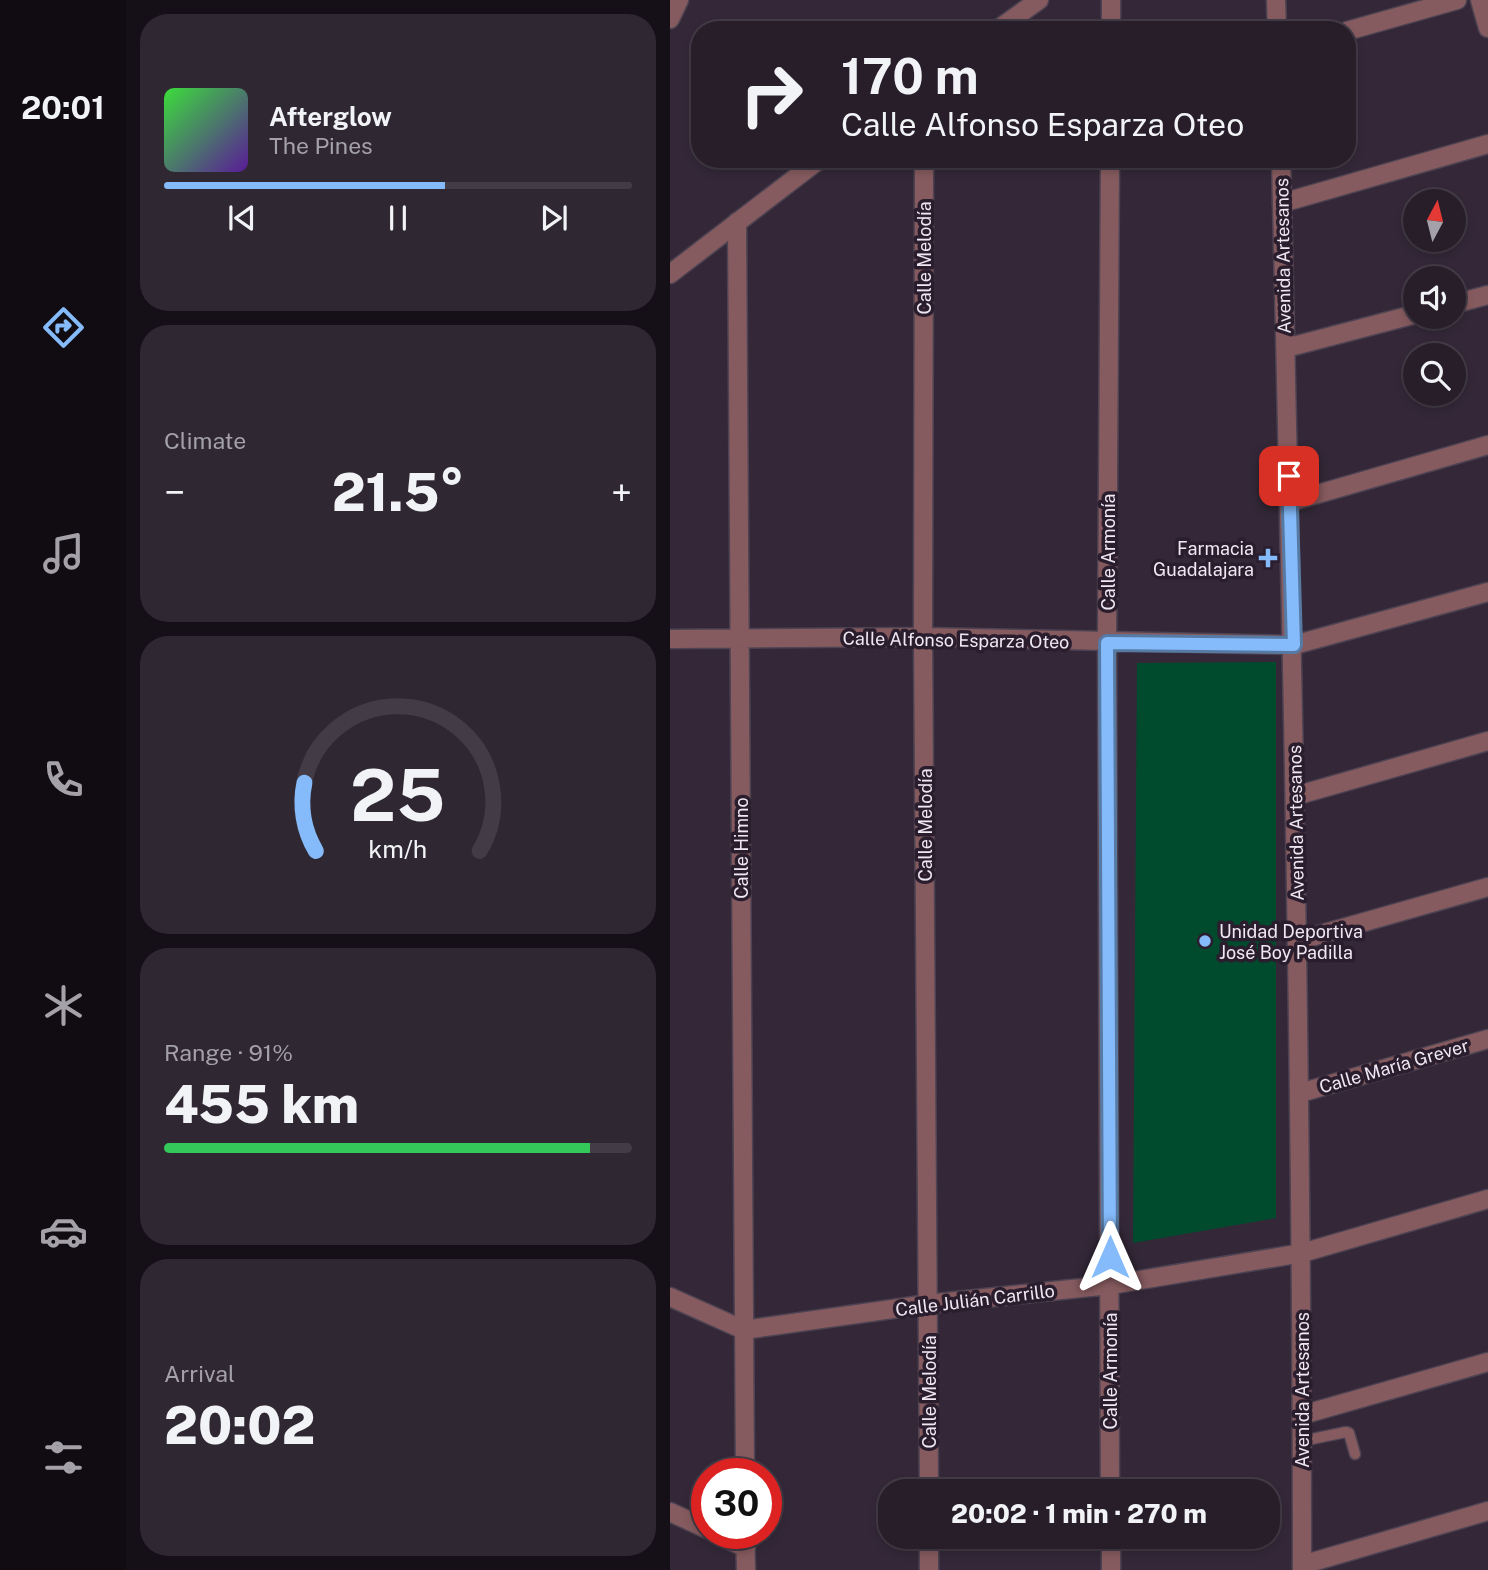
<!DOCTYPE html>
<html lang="en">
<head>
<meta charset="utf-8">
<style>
  :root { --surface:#271e2a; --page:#2f2732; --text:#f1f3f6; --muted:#a4a2a8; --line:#433c47; --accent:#85bbfb }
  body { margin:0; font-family:"Public Sans",sans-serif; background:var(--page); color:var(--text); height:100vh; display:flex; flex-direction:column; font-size:26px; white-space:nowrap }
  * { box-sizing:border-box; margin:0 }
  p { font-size:23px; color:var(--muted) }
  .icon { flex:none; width:38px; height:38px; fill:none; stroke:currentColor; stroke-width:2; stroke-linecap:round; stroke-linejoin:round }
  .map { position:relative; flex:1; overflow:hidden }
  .panel { display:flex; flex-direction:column; gap:14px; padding:14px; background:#151017; width:544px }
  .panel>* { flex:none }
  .top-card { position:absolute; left:21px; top:21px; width:665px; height:147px; border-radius:28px; box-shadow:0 4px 10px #0003,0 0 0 2px var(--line); background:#271e2a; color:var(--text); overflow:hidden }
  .needle { width:46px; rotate:7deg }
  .fabs { position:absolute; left:733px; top:189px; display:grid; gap:14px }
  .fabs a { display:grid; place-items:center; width:63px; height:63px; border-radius:50%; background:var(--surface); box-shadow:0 4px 10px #0003,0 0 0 2px var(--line); font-size:35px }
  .speed { position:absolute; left:21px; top:1458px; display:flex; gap:14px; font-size:35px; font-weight:700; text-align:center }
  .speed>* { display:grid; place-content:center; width:91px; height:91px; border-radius:50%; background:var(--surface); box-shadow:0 4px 10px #0003,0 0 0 2px var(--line); line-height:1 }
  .speed .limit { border:10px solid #d22; background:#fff; color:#111 }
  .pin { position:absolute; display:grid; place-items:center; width:60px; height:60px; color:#fff; margin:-30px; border-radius:14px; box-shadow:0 4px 10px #0006 }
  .me { position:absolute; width:77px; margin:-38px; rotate:0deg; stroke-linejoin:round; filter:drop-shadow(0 0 5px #0008) }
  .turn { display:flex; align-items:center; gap:24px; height:147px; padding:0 35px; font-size:32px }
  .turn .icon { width:91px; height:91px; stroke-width:2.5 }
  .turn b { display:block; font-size:49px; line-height:60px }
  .big { font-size:52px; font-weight:800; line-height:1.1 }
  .panel .card { flex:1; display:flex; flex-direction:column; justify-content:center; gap:10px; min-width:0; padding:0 24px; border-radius:28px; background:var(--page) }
  .panel .dial { align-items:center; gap:0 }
  .dial svg { height:182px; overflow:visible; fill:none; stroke:var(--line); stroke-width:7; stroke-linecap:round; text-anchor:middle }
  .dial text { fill:var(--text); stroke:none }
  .song { display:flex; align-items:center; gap:21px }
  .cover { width:84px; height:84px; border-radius:10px; background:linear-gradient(135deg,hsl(120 70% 55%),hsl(270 70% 35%)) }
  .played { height:7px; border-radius:4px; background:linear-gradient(90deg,var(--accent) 60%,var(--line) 60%) }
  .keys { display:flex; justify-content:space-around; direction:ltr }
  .heat { display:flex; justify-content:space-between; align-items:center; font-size:38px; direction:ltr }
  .charge { height:10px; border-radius:5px; background:linear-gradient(90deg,#34c759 91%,var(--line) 0) }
  .trip { position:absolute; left:208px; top:1479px; width:402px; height:70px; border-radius:28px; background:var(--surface); box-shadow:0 4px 10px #0003,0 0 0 2px var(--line); font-weight:800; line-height:70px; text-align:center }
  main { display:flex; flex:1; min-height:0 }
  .dock { display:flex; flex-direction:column; width:126px; justify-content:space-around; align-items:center; background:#100c11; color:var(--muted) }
  .dock .icon { width:49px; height:49px }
  .dock .on { color:var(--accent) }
  .dock b { font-size:32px; color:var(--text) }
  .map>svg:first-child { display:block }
  .green { fill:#004b2d }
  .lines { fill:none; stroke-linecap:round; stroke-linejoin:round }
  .service-casing { stroke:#4e4352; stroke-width:13 }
  .minor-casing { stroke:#4e4352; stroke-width:21 }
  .tertiary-casing { stroke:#4e4352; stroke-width:21 }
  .service { stroke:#865b5f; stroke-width:10 }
  .minor { stroke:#865b5f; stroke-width:18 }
  .tertiary { stroke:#865b5f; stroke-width:18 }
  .route-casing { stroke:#567aa3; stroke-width:18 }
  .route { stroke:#85bbfb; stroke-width:12 }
  .poi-dot { fill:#85bbfb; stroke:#2a1e2e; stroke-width:2.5 }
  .labels { text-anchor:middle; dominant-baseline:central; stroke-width:7; stroke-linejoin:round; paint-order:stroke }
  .street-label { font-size:18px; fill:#efe7f2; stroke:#2a1e2e }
  .poi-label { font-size:18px; fill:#efe7f2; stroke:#2a1e2e; text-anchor:end }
</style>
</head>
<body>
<main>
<nav class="dock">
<b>20:01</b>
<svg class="icon on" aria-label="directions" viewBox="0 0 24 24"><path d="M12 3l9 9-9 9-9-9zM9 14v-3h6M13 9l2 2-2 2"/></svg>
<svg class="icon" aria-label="music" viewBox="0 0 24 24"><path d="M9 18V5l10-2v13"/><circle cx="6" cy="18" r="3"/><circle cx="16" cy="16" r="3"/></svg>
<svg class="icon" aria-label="phone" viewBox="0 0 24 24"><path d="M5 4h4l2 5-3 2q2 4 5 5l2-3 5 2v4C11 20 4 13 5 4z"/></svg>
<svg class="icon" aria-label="climate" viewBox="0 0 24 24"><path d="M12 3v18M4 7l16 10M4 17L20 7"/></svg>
<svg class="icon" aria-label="car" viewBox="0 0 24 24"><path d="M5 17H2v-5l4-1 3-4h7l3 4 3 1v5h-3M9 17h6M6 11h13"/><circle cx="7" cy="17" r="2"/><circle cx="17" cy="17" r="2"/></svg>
<svg class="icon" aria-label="filters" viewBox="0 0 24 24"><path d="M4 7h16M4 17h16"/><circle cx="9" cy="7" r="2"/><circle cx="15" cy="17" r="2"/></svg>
</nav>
<section class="panel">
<div class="card">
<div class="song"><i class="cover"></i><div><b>Afterglow</b><p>The Pines</p></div></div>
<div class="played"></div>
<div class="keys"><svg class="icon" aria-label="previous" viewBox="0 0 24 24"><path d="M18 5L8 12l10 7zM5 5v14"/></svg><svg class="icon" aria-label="pause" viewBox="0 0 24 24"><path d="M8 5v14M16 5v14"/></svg><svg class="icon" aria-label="next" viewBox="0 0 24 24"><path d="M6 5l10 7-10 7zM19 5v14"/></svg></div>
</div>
<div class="card"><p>Climate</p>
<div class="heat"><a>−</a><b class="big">21.5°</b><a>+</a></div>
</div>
<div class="card dial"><svg viewBox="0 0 100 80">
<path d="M14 69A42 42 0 1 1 86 69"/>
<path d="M14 69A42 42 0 0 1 9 39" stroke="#85bbfb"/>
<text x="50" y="56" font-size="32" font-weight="700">25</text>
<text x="50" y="72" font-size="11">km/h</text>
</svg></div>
<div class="card"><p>Range · 91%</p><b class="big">455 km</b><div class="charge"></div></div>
<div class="card"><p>Arrival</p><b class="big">20:02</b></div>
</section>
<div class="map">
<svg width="818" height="1570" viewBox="0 0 818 1570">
  <rect width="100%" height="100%" fill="#342838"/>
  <!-- green -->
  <path class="green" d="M 606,662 L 606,1218 L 463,1243 L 467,663 Z"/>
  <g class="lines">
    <!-- service casing -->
    <g class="service-casing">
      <path id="service" d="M 632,1441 L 676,1432 L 679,1433 L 685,1454"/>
    </g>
    <!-- minor casing -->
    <g class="minor-casing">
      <path id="minor" d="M 810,0 L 818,28
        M 0,19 L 9,0
        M 441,30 L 441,0
        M 677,31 L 787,0
        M 254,159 L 253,637 L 259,1491
        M 440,159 L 437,643 L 440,1491
        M 612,203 L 818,144
        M 67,222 L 75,1474
        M 784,304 L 818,295
        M 616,348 L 746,314
        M 620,502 L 818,445
        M 0,639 L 253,637 L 624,645 L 818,592
        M 625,796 L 818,741
        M 627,941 L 818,887
        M 630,1093 L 818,1039
        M 0,1297 L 74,1330 L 258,1304 L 440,1285 L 632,1253 L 818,1199
        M 632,1415 L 818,1362
        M 0,1512 L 37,1529
        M 44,1533 L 76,1548
        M 75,1533 L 76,1570
        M 259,1536 L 259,1570
        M 441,1536 L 441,1570
        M 632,1565 L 818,1511"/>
    </g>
    <!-- tertiary casing -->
    <g class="tertiary-casing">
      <path id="tertiary" d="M 606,0 L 607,30
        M 327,30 L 369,0
        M 611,159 C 622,630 632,1100 632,1570
        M 0,274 L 150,159"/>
    </g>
    <!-- service -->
    <use href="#service" class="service"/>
    <!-- minor -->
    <use href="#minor" class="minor"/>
    <!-- tertiary -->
    <use href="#tertiary" class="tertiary"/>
  </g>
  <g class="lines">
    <!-- route casing -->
    <g class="route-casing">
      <path id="route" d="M 440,1257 L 437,643 L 624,645 L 619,476"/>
    </g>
    <!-- route -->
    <use href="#route" class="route"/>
  </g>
  <!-- markers -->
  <g class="poi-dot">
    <path d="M594.5 547.5h7v7h7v7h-7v7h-7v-7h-7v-7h7z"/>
    <circle cx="535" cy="941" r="7"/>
  </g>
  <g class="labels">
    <!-- street labels -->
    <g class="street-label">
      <text transform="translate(613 256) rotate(-91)">Avenida Artesanos</text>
      <text transform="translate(254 258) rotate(-90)">Calle Melodía</text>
      <text transform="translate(438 552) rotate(-90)">Calle Armonía</text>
      <text transform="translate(286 640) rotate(1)">Calle Alfonso Esparza Oteo</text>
      <text transform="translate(626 823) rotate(-91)">Avenida Artesanos</text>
      <text transform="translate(255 825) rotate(-90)">Calle Melodía</text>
      <text transform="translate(71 848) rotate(-90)">Calle Himno</text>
      <text transform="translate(724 1066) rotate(-16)">Calle María Grever</text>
      <text transform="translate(305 1300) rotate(-7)">Calle Julián Carrillo</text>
      <text transform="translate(440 1371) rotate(-90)">Calle Armonía</text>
      <text transform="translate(632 1390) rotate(-90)">Avenida Artesanos</text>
      <text transform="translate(259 1392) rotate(-90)">Calle Melodía</text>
    </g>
    <!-- poi labels -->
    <g class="poi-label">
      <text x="584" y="548">Farmacia<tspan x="584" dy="21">Guadalajara</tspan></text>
      <text x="549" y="931" text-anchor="start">Unidad Deportiva<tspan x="549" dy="21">José Boy Padilla</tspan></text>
    </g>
  </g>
</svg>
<div class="fabs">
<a><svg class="needle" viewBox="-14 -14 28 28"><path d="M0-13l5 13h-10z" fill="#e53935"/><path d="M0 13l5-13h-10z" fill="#a4a2a8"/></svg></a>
<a><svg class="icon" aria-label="sound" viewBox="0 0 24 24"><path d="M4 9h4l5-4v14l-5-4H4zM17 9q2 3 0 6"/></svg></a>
<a><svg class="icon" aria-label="search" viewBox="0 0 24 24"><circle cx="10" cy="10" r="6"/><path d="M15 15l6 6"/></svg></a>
</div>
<div class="speed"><div class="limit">30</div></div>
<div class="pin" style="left:619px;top:476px;background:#d93025"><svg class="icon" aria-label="arrive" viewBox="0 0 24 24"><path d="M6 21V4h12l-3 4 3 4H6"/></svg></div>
<svg class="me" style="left:440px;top:1257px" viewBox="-20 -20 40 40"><path d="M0-17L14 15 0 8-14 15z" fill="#85bbfb" stroke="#fff" stroke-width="4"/></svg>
<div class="trip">20:02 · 1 min · 270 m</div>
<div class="top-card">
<div class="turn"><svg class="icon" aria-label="right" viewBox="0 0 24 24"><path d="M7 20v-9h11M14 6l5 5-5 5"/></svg><div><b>170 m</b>Calle Alfonso Esparza Oteo</div></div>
</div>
</div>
</main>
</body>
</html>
